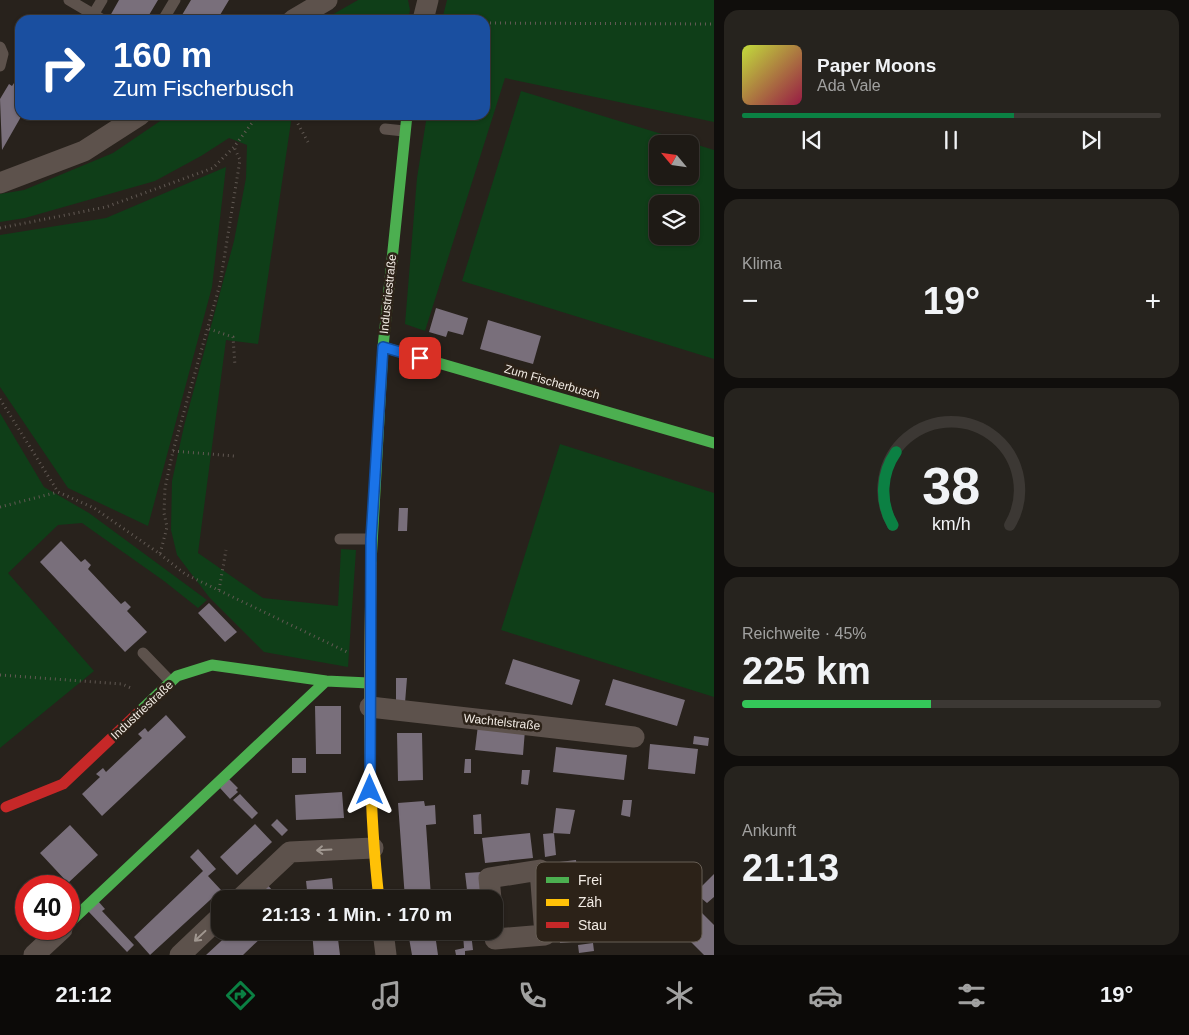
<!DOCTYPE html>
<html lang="de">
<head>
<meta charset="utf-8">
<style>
  :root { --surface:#1e1a15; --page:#26231e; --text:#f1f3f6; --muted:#a1a1a0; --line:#3c3834; --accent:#0b8043 }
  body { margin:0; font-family:Arial,sans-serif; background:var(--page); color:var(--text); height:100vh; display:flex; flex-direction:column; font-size:19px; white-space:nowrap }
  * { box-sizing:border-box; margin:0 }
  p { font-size:16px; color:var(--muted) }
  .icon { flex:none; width:28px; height:28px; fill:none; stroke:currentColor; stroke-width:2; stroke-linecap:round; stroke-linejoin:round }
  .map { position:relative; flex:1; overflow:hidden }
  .side { display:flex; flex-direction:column; gap:10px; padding:10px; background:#100e0c; width:475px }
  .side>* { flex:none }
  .guide { position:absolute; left:15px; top:15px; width:475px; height:105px; border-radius:15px; box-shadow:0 1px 4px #0004,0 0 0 1px var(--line); background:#1a4fa0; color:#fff; overflow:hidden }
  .needle { width:32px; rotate:299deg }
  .fabs { position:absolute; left:649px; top:135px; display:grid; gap:10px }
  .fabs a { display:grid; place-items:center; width:50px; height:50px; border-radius:10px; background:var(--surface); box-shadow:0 1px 4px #0004,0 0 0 1px var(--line); font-size:25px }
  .speed { position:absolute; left:15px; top:875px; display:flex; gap:10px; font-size:25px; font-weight:700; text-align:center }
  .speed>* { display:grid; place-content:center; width:65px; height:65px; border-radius:50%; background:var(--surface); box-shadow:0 1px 4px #0004,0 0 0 1px var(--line); line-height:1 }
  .speed .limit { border:8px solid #d22; background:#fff; color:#111 }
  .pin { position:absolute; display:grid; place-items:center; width:42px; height:42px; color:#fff; margin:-21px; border-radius:10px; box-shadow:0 2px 8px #0006 }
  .me { position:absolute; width:55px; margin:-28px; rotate:0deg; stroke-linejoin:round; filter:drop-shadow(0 0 4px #0008) }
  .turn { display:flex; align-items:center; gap:18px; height:105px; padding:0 15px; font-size:22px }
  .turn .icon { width:65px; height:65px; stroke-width:2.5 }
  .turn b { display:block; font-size:35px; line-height:42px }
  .big { font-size:38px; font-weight:700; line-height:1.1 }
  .side .widget { flex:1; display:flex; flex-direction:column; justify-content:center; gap:8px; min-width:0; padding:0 18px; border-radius:15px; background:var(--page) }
  .side .dial { align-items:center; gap:0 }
  .dial svg { height:130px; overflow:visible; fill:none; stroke:var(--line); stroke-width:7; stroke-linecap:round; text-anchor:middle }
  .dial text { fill:var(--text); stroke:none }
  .song { display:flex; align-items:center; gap:15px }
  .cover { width:60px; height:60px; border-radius:8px; background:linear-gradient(135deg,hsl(70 70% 55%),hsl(340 70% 35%)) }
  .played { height:5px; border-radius:2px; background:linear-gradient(90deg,var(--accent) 65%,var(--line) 65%) }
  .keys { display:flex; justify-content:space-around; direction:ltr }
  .heat { display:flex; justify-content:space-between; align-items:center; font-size:28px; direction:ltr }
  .charge { height:8px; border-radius:4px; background:linear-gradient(90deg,#34c759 45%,var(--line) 0) }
  .trip { position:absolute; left:211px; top:890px; width:292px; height:50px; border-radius:15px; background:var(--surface); box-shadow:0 1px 4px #0004,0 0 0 1px var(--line); font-weight:700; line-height:50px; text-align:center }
  .dock { display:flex; height:80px; justify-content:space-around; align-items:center; background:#0c0a08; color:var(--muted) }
  .dock .icon { width:35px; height:35px }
  .dock .selected { color:var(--accent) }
  .dock b { font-size:22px; color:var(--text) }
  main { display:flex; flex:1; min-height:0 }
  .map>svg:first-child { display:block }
  .green { fill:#0f3e18; fill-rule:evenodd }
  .building { fill:#796f7b }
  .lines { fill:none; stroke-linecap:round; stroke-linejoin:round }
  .path { stroke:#615953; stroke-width:3; stroke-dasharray:1 4; stroke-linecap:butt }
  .lane { stroke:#5d524c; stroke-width:11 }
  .street { stroke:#5d524c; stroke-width:21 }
  .fast { stroke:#4caf50; stroke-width:11 }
  .slow { stroke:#ffc107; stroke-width:11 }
  .jam { stroke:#c62828; stroke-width:11 }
  .oneway { stroke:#a09790 }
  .route-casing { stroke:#114b97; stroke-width:12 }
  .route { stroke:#1a73e8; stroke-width:9 }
  .labels { text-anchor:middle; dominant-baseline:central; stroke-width:5; stroke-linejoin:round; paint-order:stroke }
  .street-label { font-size:12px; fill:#f2ebe4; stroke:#2c2218 }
  .key { fill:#2c2218; stroke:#675e55; stroke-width:1 }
  .key-label { font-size:14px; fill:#f2ebe4 }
</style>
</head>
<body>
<main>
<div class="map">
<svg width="714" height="955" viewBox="0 0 714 955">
  <rect width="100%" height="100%" fill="#28221c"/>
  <!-- green -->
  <path class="green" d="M 358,0 L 408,0 L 410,10 L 408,20 L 323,20 Z
    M 447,0 L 714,0 L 714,122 L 505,78 L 425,331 L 405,324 L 417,178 L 427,115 L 485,115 L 485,20 L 442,20 Z
    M 521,91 L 714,150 L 714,359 L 462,281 ZM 658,144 L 690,144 L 690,176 L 658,176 ZM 658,204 L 690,204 L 690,236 L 658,236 Z
    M 169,115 L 292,115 L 258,344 L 226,340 L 198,553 L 263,598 L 338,606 L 341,549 L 356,550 L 348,667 L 264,652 L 209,597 L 177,555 L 171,530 L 172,481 L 184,426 L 234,241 L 246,178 L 247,145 L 229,138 L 201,156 L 155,181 L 25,218 L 0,222 L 0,194 L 24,190 L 113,153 Z
    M 226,167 L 212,287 L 148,526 L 68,488 L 0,387 L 0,235 L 106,218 Z
    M 0,413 L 44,487 L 89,513 L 207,600 L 198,608 L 164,581 L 82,523 L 58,525 L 8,573 L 94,671 L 0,748 Z
    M 560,444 L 714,493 L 714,697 L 501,630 Z"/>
  <!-- building -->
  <path class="building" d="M 119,0 L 158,0 L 146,20 L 117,20 L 110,16 Z
    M 191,0 L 229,0 L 217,20 L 208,20 L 201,16 L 198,20 L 179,20 Z
    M 20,74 L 20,115 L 22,115 L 2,150 L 0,99 L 9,84 L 12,86 Z
    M 436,308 L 468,318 L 463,335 L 448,331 L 446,337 L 429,332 Z
    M 488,320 L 541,336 L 533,364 L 480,349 Z
    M 399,508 L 408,508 L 407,531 L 398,531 Z
    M 61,541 L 81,562 L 85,559 L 91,565 L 88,569 L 121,604 L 125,601 L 131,607 L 127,611 L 147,632 L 125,652 L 40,562 Z
    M 209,603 L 237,632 L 225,642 L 198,613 Z
    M 513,659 L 580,680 L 572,705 L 505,684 Z
    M 396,678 L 407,678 L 405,703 L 396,703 Z
    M 613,679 L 685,700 L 677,726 L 605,705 Z
    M 315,706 L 341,706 L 341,754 L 316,754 Z
    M 166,715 L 186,737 L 102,816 L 82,794 L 100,777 L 96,774 L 103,768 L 106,772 L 142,738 L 138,734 L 145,728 L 148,732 Z
    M 478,725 L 525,730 L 523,755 L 475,750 Z
    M 397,733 L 422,733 L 423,780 L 398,781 Z
    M 694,736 L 709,738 L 708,746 L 693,744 Z
    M 650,744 L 698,749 L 695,774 L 648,769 Z
    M 556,747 L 627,755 L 624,780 L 553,772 Z
    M 292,758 L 306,758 L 306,773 L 292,773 Z
    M 465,759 L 471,759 L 471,773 L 464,773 Z
    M 522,770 L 530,770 L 528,785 L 521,784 Z
    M 229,779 L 238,788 L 236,790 L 238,792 L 230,799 L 220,788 Z
    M 342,792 L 344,818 L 296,820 L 295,795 Z
    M 240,794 L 258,813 L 252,819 L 233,800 Z
    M 623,800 L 632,800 L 630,817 L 621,815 Z
    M 424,801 L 425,806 L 435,805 L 436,824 L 426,825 L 431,897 L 405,899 L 398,803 Z
    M 556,808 L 575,810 L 570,834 L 553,833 Z
    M 481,814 L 482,834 L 474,834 L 473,815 Z
    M 277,819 L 288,830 L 282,836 L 271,825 Z
    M 255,824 L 272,842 L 237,875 L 220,857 Z
    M 70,825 L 98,855 L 68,883 L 40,853 Z
    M 530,833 L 533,858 L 485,863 L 482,838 Z
    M 554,833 L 556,855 L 545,857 L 543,834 Z
    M 198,849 L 216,869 L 208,876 L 221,890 L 150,955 L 134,937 L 203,871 L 190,857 Z
    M 576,860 L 584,941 L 560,943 L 551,863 Z
    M 482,872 L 484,891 L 467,890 L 465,873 Z
    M 714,874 L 714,897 L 707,903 L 695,893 Z
    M 332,878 L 334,899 L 308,899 L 306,881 Z
    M 265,882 L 280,899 L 253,899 Z
    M 98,901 L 105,909 L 102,911 L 134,945 L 127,952 L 88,911 Z
    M 698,909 L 714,925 L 714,955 L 704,955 L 678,929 Z
    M 232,931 L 261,931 L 264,935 L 243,955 L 206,955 Z
    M 312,931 L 337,931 L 340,955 L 314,955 Z
    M 412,931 L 425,931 L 426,936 L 435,934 L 438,955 L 412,955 L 409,938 L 413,937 Z
    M 471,933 L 473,950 L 465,951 L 465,955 L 456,955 L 455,950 L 464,948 L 463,934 Z
    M 593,943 L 594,951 L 579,953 L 578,945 Z"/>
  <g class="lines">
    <!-- path -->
    <path class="path" d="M 485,23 L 714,24
      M 293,115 L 308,142
      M 0,228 L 106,207 L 213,168 L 234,147 L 258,115
      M 209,329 L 233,337 L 235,366
      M 0,399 L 58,492 L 94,508 L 160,554 L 167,527 L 164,513 L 165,488 L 173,451 L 220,284 L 240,160 L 234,147
      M 173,451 L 234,456
      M 0,507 L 58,492
      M 160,554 L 185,574 L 347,652
      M 219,590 L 226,550
      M 0,675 L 122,684 L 131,688"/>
    <!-- lane -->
    <path class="lane" d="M 69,0 L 103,20
      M 93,15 L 102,0
      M 163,20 L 175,0
      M 0,47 L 3,54 L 0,66
      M 385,129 L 404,131
      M 340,539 L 371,539
      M 143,653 L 171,682"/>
    <!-- street -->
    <path class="street" d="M 293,20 L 327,0
      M 423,20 L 428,0
      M 0,183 L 84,151 L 140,115
      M 370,707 L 634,737
      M 240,899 L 290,852 L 373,848
      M 491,899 L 489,878 L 540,870 L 545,935 L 495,939 L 494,931
      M 383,931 L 386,955
      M 34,955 L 62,929
      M 180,955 L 220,917"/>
    <!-- fast -->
    <path class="fast" d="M 383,347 L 714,443
      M 371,563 L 383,347 L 407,115
      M 139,712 L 177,676 L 212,665 L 326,681
      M 69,923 L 326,681 L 369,683"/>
    <!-- slow -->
    <path class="slow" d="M 371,563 C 370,675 366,787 379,899"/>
    <!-- jam -->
    <path class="jam" d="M 6,807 L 63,784 L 139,712"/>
  </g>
  <!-- one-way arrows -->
  <defs><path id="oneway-shaft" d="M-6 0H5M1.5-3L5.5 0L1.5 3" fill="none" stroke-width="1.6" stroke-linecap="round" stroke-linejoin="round" transform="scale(1.25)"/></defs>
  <g class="oneway">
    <use href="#oneway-shaft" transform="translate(324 850) rotate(177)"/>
    <use href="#oneway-shaft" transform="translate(200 936) rotate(137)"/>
  </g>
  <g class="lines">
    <!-- route casing -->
    <g class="route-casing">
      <path id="route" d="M 370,790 L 371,539 L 383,347 L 420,358"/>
    </g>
    <!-- route -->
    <use href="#route" class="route"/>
  </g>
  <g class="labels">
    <!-- street labels -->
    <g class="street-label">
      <text transform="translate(388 294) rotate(-84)">Industriestraße</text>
      <text transform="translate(552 382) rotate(16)">Zum Fischerbusch</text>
      <text transform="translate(142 710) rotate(-43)">Industriestraße</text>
      <text transform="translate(502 722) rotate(6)">Wachtelstraße</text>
    </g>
  </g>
  <!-- legend -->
  <rect x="536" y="862" width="166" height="80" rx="8" class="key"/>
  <rect x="546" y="877" width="23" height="6" fill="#4caf50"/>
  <rect x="546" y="899" width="23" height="7" fill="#ffc107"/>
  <rect x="546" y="922" width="23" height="6" fill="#c62828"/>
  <g class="key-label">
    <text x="578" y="885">Frei</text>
    <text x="578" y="907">Zäh</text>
    <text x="578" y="930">Stau</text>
  </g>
</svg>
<div class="fabs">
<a><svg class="needle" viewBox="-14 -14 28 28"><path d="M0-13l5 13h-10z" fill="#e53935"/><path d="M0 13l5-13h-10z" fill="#a1a1a0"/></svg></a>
<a><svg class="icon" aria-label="layers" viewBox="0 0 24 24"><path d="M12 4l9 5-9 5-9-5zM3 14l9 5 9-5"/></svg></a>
</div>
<div class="speed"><div class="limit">40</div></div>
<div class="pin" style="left:420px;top:358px;background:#d93025"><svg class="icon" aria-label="arrive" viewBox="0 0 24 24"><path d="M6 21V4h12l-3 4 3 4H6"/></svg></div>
<svg class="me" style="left:370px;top:790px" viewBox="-20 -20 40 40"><path d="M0-17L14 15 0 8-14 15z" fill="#1a73e8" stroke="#fff" stroke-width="4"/></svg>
<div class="trip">21:13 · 1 Min. · 170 m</div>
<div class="guide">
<div class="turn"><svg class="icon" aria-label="right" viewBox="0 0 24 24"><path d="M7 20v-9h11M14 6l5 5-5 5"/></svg><div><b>160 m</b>Zum Fischerbusch</div></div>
</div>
</div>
<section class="side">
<div class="widget">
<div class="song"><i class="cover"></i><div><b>Paper Moons</b><p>Ada Vale</p></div></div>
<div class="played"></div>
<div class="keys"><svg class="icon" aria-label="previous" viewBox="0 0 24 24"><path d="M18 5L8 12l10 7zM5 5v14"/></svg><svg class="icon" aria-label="pause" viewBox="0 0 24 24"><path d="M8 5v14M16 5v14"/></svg><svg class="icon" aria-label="next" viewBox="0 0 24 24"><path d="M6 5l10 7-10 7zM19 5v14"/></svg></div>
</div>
<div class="widget"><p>Klima</p>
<div class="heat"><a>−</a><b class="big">19°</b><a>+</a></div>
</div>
<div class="widget dial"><svg viewBox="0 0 100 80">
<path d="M14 69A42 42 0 1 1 86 69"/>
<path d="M14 69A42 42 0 0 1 16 24" stroke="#0b8043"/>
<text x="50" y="56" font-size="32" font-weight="700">38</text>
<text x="50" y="72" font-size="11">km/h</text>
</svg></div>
<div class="widget"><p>Reichweite · 45%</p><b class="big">225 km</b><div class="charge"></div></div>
<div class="widget"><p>Ankunft</p><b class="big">21:13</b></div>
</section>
</main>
<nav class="dock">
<b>21:12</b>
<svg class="icon selected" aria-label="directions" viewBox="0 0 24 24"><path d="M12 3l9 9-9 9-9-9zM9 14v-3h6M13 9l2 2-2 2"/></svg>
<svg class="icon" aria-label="music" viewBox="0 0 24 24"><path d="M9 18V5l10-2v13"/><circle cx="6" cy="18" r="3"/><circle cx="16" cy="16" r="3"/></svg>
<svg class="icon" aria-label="phone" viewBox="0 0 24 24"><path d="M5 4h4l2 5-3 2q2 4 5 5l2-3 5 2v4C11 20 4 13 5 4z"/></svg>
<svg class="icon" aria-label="climate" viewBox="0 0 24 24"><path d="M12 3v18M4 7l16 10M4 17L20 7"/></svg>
<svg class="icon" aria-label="car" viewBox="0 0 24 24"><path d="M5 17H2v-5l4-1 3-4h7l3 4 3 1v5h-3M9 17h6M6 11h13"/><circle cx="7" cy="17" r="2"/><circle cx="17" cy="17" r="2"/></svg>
<svg class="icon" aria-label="filters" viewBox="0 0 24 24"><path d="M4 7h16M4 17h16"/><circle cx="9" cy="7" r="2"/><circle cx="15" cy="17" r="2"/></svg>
<b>19°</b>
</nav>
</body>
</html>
